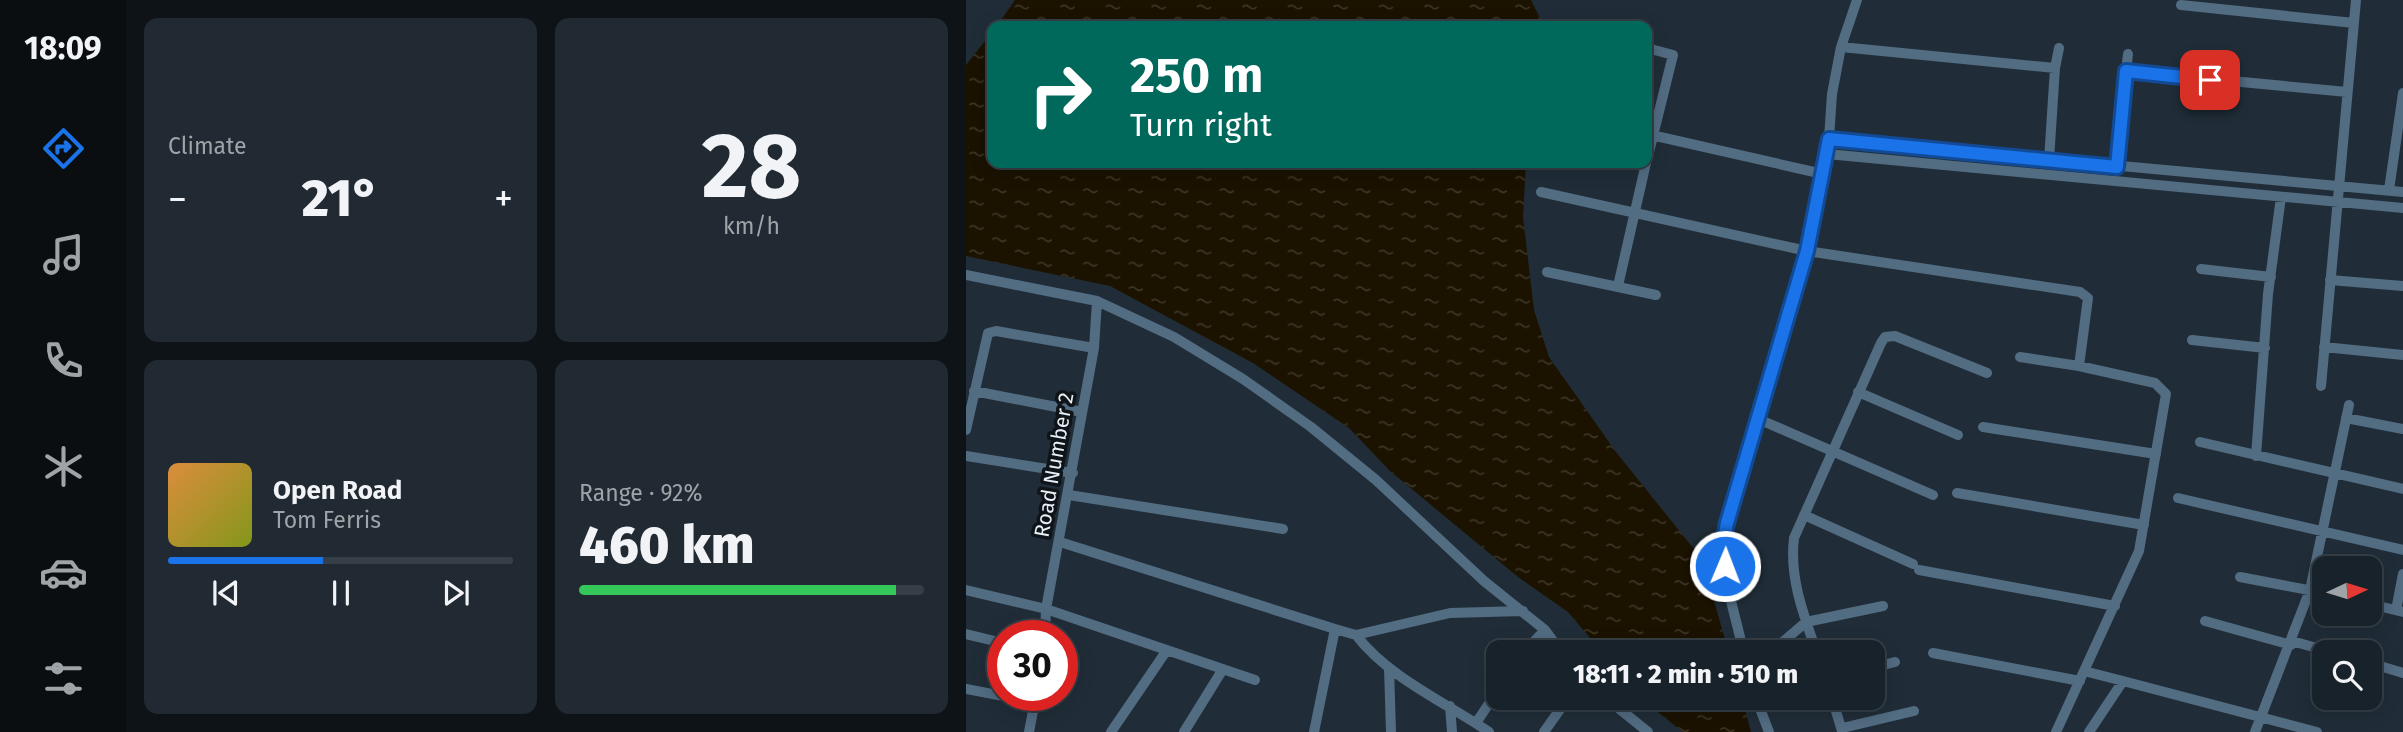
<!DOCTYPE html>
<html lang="en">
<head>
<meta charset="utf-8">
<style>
  :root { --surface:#18222a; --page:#212a32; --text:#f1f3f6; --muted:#9fa4a8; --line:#363f47; --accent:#1a73e8 }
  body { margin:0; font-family:"Fira Sans",sans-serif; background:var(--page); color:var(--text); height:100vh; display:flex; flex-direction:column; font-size:26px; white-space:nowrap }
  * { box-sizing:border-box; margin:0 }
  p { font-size:23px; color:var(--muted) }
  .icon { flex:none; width:38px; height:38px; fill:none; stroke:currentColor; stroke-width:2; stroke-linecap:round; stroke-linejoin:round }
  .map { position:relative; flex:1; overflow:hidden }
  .panel { display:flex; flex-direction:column; gap:18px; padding:18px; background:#0d1317; width:840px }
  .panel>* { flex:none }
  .top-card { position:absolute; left:21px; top:21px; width:665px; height:147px; border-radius:14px; box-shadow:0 4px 18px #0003,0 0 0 2px var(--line); background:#00695c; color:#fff; overflow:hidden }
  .needle { width:46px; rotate:86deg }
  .fabs { position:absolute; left:1346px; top:556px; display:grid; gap:14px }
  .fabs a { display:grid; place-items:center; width:70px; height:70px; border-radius:14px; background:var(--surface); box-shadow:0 4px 18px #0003,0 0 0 2px var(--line); font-size:35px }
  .speed { position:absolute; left:21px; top:620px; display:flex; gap:14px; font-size:35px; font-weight:700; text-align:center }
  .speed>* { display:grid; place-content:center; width:91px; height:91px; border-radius:50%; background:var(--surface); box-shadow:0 4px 18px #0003,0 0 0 2px var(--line); line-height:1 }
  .speed .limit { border:10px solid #d22; background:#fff; color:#111 }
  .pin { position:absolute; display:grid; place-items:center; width:60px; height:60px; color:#fff; margin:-30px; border-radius:14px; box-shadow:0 4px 10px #0006 }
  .me { position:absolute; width:77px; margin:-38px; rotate:1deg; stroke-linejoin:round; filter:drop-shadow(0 0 5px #0008) }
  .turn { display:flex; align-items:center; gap:24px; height:147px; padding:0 28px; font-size:32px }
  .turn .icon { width:91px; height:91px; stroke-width:2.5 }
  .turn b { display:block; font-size:49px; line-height:60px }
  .big { font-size:52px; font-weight:800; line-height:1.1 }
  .panel .card { flex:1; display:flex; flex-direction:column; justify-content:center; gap:10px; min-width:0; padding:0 24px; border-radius:14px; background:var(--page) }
  .panel .dial { align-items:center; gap:0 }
  .dial b { font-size:91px; line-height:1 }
  .song { display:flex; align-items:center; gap:21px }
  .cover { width:84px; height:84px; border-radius:10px; background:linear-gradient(135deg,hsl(30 70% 55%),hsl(70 70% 35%)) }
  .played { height:7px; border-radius:4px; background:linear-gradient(90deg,var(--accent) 45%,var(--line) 45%) }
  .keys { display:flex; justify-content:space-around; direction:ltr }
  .heat { display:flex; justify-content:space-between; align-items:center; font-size:38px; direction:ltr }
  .charge { height:10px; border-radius:5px; background:linear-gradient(90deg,#34c759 92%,var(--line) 0) }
  .panel .tiles { flex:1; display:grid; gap:18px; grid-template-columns:repeat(2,1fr) }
  .trip { position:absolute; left:520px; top:640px; width:399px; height:70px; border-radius:14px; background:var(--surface); box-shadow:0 4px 18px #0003,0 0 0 2px var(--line); font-weight:800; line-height:70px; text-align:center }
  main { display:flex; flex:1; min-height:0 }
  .tabs { display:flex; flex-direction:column; width:126px; justify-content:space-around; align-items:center; background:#0a0e11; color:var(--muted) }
  .tabs .icon { width:49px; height:49px }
  .tabs .current { color:var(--accent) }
  .tabs b { font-size:32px; color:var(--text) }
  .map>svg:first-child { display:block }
  .water { fill:url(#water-ripples) }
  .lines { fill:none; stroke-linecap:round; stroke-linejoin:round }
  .street { stroke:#526c82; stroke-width:10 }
  .route-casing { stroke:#114b97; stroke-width:18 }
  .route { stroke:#1a73e8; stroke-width:12 }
  .labels { text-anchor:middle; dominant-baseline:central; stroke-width:7; stroke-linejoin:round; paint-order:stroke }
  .street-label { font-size:21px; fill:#e7eff7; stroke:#0f1419 }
</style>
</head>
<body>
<main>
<nav class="tabs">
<b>18:09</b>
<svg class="icon current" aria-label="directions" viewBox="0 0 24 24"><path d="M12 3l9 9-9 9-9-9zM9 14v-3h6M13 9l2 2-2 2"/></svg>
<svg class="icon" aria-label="music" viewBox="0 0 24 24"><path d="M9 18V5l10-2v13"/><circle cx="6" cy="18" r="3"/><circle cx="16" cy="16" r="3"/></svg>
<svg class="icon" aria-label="phone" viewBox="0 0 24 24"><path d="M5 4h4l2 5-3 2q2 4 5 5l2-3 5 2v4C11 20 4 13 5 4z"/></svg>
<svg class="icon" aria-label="climate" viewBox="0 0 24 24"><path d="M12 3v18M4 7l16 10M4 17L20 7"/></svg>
<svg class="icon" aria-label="car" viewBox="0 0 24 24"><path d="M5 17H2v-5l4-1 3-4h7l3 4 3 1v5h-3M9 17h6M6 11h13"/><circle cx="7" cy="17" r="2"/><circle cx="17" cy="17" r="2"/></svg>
<svg class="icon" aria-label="filters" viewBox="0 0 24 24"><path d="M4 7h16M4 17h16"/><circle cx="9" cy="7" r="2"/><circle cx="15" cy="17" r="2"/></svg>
</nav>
<section class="panel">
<div class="tiles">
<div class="card"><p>Climate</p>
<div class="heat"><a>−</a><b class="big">21°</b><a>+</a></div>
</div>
<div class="card dial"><b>28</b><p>km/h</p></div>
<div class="card">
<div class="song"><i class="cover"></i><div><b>Open Road</b><p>Tom Ferris</p></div></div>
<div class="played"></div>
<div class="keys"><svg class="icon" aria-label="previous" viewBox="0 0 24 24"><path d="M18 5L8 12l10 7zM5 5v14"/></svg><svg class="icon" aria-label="pause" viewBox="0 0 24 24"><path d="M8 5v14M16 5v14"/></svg><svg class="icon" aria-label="next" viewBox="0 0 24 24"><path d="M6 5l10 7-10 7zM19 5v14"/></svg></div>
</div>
<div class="card"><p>Range · 92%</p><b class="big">460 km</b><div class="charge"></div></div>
</div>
</section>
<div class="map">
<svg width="1437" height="732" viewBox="0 0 1437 732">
  <defs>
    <pattern id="water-ripples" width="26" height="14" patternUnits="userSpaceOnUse" patternTransform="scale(1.75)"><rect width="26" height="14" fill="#1b1200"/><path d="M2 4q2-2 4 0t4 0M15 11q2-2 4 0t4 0" fill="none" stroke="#3c3526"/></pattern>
  </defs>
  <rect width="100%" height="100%" fill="#202d38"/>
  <!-- water -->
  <path class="water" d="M 49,0 L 565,0 L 578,26 L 31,26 Z
    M 26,32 L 26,163 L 560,163 L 557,217 L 568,310 L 583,357 L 650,452 L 736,559 L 763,653 L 637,653 L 602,612 L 552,577 L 424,471 L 383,428 L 287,363 L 144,286 L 0,256 L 0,65 Z
    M 674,698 L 776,698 L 785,732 L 717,732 Z"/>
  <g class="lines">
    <!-- street -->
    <path class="street" d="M 1215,5 L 1388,23
      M 875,47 L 1089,68 L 1083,160
      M 681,48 L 707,55 L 681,160
      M 1089,68 L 1093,48
      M 1160,71 L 1162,54
      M 681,134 L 857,174
      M 863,139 L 1437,192
      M 861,154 L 1437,208
      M 1151,167 L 1160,71 L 1381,92
      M 1423,190 L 1437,93
      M 575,192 L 841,251 L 1114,292 L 1122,298 L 1113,366 L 1189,383 L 1200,394 L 1173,551 L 1090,732
      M 1235,269 L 1305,277
      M 581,272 L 690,295
      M 0,275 L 131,301 L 208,337 L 277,379 L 345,427 L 410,480 L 518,581 L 579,630 L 596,653
      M 1364,280 L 1437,286
      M 652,286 L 680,163
      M 1226,340 L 1299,348
      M 1358,347 L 1437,355
      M 1054,357 L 1113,366
      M 1355,386 L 1390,0
      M 8,391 L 116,412
      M 892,392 L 992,435
      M 790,418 L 967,495
      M 1380,418 L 1437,429
      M 1017,427 L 1190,454
      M 0,430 L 22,333 L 30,331 L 128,348
      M 1234,442 L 1437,489
      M 0,456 L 107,473
      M 1290,456 L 1302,294 L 1315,197
      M 991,493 L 1178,525
      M 103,495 L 317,529
      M 1212,498 L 1437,550
      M 838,515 L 947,564
      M 94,542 L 369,629
      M 953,570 L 1149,606
      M 1274,577 L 1358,593
      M 0,590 L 80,609 L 289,680
      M 1404,604 L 1437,612
      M 1430,610 L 1437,574
      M 1239,621 L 1325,645
      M 0,634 L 37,643
      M 79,635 L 80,609 L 128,348 L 131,301
      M 390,635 C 423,678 479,702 523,732
      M 1326,641 L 1368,653
      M 557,653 L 579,630
      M 778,653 L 763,593 L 757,544 L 790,418 L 810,360 L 841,251 L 863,139 L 866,94 L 875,47 L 891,0
      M 804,653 L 840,622 L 917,606
      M 851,653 C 838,616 823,578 828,538 L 915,343 L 919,337 L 929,336 L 1021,373
      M 967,653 L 1114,681
      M 1404,663 L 1437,673
      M 423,668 L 425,732
      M 906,668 L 929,662
      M 1118,671 L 1157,681
      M 0,689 L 69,702
      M 640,698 L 682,732
      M 790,698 L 803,732
      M 866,698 L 876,731
      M 791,702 L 804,698
      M 484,706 L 486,732
      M 510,723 L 532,690
      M 876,728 L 948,711
      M 63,732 L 70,695
      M 145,732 L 201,650
      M 218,732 L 257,669
      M 348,732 L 369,629 L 390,635 L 484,613 L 557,611
      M 578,732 L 602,698
      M 1123,732 L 1157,681 L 1351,732
      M 1289,732 L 1344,590 L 1383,405"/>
  </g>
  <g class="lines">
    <!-- route casing -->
    <g class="route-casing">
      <path id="route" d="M 759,566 L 757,544 L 761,523 L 841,251 L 863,139 L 1151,167 L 1160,71 L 1244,80"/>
    </g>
    <!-- route -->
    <use href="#route" class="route"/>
  </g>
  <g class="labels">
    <!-- street labels -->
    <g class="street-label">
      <text transform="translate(88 465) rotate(-80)">Road Number 2</text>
    </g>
  </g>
</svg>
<div class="fabs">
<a><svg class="needle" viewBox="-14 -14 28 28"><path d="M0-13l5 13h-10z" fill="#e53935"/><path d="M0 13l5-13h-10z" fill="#9fa4a8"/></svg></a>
<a><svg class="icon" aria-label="search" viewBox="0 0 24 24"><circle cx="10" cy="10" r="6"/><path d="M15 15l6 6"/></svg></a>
</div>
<div class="speed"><div class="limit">30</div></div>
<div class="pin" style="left:1244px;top:80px;background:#d93025"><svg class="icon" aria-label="arrive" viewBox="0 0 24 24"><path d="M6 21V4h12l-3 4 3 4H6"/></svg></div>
<svg class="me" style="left:759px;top:566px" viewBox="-20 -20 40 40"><circle r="17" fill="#1a73e8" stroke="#fff" stroke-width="3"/><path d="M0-11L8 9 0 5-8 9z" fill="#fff"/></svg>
<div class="trip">18:11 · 2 min · 510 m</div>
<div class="top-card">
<div class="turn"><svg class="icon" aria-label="right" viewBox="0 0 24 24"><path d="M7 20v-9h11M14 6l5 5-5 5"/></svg><div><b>250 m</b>Turn right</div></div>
</div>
</div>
</main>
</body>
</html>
